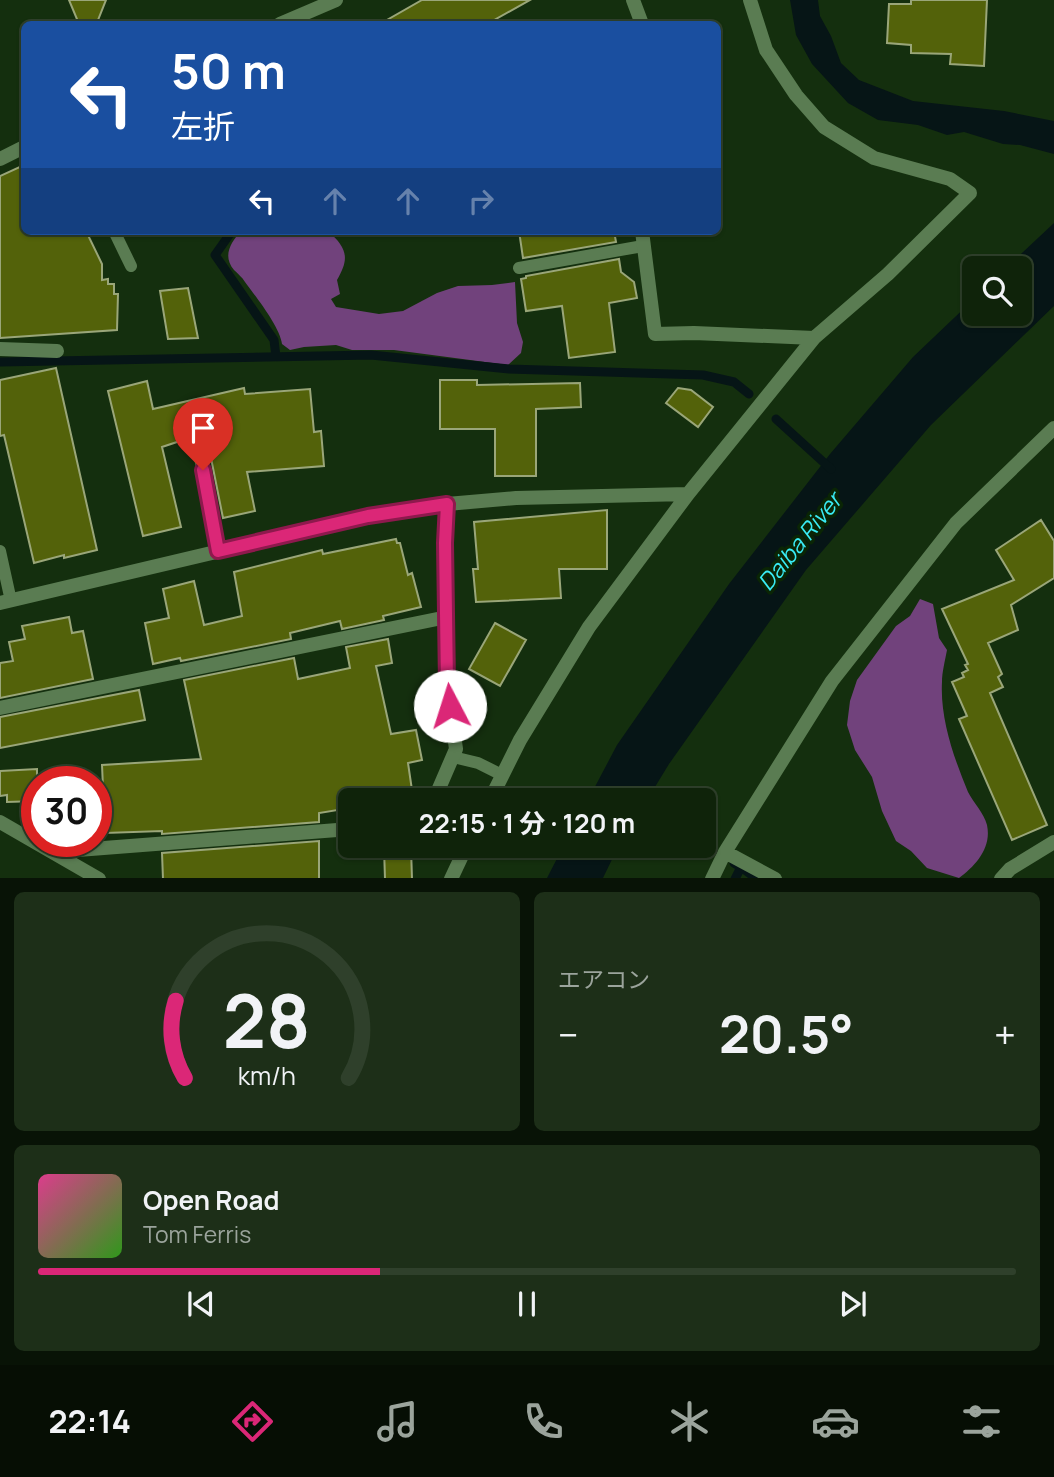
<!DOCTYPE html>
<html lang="ja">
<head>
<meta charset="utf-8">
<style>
  :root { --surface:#0f230a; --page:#1d2f18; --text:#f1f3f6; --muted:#9ba49c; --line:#2f402b; --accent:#db2777 }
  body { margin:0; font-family:Manrope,"Noto Sans JP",sans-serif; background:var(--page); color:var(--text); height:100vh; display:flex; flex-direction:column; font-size:26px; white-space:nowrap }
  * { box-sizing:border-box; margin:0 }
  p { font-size:23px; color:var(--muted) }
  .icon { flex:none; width:38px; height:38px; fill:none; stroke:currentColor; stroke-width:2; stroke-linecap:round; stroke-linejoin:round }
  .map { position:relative; height:878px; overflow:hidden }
  .details { display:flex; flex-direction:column; gap:14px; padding:14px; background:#081306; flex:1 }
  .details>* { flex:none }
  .top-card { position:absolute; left:21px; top:21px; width:700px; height:214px; border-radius:10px; box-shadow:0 2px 5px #0004,0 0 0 2px var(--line); background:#1a4fa0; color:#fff; overflow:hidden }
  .tools { position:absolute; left:962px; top:256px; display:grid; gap:14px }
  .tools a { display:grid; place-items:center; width:70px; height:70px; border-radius:10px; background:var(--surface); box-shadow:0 2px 5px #0004,0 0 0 2px var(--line); font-size:35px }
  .speed { position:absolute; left:21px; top:766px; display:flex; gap:14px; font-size:35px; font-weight:700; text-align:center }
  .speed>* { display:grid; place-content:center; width:91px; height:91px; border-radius:50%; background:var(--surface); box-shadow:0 2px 5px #0004,0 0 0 2px var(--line); line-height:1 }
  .speed .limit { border:10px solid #d22; background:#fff; color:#111 }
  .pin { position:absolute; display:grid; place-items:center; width:60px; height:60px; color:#fff; margin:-72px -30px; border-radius:50% 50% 50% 0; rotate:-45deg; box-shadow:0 0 7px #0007 }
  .pin .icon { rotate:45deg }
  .me { position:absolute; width:77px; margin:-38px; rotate:355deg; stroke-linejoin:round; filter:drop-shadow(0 0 5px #0008) }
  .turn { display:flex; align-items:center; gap:24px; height:147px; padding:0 35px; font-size:32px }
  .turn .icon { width:91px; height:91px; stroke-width:2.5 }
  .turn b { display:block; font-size:49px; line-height:60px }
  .lanes { display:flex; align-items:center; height:66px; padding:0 35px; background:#0003; justify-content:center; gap:35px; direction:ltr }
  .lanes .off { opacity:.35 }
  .big { font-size:52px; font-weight:700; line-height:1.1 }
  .details .widget { flex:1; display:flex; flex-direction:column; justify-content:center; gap:10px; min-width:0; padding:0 24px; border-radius:10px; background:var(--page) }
  .details .dial { align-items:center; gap:0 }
  .dial svg { height:182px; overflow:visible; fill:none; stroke:var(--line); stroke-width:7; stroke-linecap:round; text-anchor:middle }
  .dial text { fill:var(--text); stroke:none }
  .song { display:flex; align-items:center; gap:21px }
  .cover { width:84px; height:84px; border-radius:10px; background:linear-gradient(135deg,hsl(330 70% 55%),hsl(110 70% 35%)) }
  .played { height:7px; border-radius:4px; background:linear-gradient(90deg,var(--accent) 35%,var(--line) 35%) }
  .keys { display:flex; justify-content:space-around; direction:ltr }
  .heat { display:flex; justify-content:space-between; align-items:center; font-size:38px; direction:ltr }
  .details .tiles { flex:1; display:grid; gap:14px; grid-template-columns:1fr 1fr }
  .widget:last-child { grid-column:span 2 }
  .trip { position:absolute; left:338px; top:788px; width:378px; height:70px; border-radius:10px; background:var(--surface); box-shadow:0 2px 5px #0004,0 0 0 2px var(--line); font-weight:700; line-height:70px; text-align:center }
  .tabs { display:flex; height:112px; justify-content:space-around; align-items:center; background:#060e04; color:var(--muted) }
  .tabs .icon { width:49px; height:49px }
  .tabs .current { color:var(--accent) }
  .tabs b { font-size:32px; color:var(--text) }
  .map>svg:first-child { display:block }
  .forest { fill:#71427c }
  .water { fill:#061516 }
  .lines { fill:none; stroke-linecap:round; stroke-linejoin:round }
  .stream { stroke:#061516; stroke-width:9 }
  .building { fill:#53620a; stroke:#9aa679; stroke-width:2 }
  .service { stroke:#5a7c52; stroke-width:12 }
  .minor { stroke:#5a7c52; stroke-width:14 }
  .tertiary { stroke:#5a7c52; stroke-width:14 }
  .route-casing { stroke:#8e194d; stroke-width:18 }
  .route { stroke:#db2777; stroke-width:12 }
  .labels { text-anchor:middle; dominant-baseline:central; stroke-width:7; stroke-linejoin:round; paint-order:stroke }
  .water-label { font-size:23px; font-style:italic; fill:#39ebf4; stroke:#0a2505 }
</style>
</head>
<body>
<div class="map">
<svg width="1054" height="879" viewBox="0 0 1054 879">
  <rect width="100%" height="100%" fill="#142f0e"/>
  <!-- forest -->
  <path class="forest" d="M 241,231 L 328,231 C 347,248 350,258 337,280 L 340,294 L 331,299 L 336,307 L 379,314 L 403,311 L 437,293 L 458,286 L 492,285 L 515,282 L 517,323 L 523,342 L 521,353 L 508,365 L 394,350 L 352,350 L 336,345 L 304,347 L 290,350 L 282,344 C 280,327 256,297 245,282 C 242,277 238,274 234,270 C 222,256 231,242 241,231 Z
    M 920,599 L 933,604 L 939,638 L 947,650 C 945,661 942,672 942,682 C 940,719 954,758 968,792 C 973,802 984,813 987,825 C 992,848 975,866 959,878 L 927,868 L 911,851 L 896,841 L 882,811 L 872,777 L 855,750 L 847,725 L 850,701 L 857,680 L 896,626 L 910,616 Z"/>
  <!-- water -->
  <path class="water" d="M 790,0 L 818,0 L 820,16 L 831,36 L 841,63 L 859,80 L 913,101 L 1004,111 L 1054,121 L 1054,154 L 1020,145 L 1003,144 L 964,132 L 947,135 L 918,125 L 878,120 L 848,103 L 812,64 L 796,35 Z
    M 1054,223 L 1054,306 L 931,425 L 806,570 L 669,764 L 647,800 L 588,800 L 617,745 L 729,584 L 830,454 L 913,357 L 975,298 L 975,313 L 1020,313 L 1020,268 L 1006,268 Z
    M 564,845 L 619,845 L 603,878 L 547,878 Z"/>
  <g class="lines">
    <!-- stream -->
    <path class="stream" d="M 232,231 L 215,255 L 274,340 L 276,357
      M 0,362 L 371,355 L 509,369 L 703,375 L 734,382 L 749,394
      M 776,419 L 831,469
      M 734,863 L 741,867 L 735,879
      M 741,867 L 757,879"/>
  </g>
  <!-- building -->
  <path class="building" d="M 69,0 L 106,0 L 98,20 L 89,24 L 79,24 Z
    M 422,0 L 530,0 L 487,24 L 380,24 Z
    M 911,0 L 987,0 L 984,66 L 950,64 L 951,54 L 911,53 L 911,45 L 887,43 L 889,4 L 911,4 Z
    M 24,165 L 24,231 L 86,231 L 102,264 L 102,280 L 108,279 L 108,284 L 114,284 L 114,294 L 118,294 L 117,330 L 0,338 L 0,176 Z
    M 519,231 L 614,231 L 616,242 L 523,258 Z
    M 619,259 L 621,272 L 634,282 L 637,298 L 609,303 L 615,352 L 569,358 L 562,306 L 526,311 L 521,279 L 526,278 L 526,276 Z
    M 188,288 L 198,338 L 168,339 L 160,291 Z
    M 56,368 L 97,550 L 64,558 L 64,555 L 34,563 L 4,435 L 0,436 L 0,380 Z
    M 440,380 L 477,380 L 477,385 L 580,383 L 581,407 L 536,409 L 536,476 L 495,476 L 495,429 L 440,429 Z
    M 147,381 L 153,409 L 244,388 L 245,394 L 310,389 L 314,432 L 321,431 L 324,466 L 247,472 L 255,511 L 223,518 L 206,433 L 195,434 L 189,438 L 162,447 L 181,527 L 143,536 L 108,391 Z
    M 678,388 L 691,390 L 713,407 L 698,427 L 666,403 Z
    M 607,510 L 607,569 L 559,569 L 561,598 L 476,602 L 473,569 L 478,569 L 474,522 Z
    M 1041,520 L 1054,541 L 1054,578 L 1011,605 L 1018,630 L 988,643 L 1002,674 L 998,677 L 1003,687 L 990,693 L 1047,825 L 1012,840 L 959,719 L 967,716 L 952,682 L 964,677 L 962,673 L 968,670 L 965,665 L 968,664 L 942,609 L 1014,580 L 996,550 Z
    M 396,539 L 397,543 L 400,543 L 408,575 L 412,573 L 421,607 L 383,616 L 384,620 L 342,629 L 340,621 L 290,633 L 291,639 L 181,661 L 180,658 L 153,664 L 145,623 L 169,618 L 163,589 L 194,581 L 204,625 L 242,616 L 234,572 L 322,550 L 323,554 Z
    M 69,617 L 72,633 L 83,631 L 93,679 L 0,698 L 0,663 L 13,661 L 9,642 L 25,639 L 22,626 Z
    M 495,623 L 526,640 L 500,686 L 469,669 Z
    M 388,639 L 392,663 L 376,666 L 391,734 L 416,730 L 422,760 L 408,763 L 413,797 L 396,800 L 350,800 L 350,808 L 319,813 L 319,822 L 162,834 L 162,831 L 105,833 L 102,765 L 201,759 L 184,680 L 294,658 L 298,679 L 350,668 L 346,647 Z
    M 139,690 L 145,720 L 0,748 L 0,717 Z
    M 37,769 L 37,801 L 7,802 L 7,795 L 0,796 L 0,771 Z
    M 319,841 L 319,879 L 163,879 L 162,853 Z
    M 384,848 L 411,848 L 412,879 L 385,879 Z"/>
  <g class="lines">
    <!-- service -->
    <path class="service" d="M 114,231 L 131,266
      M 519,268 L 643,246
      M 197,442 L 218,551
      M 0,551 L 11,601
      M 453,757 L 478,763 L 502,775"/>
    <!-- minor -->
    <path class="minor" d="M 633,0 L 642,24
      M 642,231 L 655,334 L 694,333 L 814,338
      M 0,349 L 57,351
      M 0,603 L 368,516 L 447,504 L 516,498 L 688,494
      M 0,708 L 447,617
      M 434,800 L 456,749 L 447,684 L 445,543 L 447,504
      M 490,800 L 520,740 L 589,627 L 688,494 L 814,338 L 888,274 L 970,193 L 950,179 L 874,158 L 824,127 L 796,95 L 766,50 L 750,0
      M 0,822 L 99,879
      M 52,852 L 350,829
      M 725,852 L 775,879
      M 451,879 L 467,845
      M 712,879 L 725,852 L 832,681 L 956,523 L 1054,428
      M 1001,879 L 1010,869 L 1054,842"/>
    <!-- tertiary -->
    <path class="tertiary" d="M 280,24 L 336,0
      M 0,159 L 24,147"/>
  </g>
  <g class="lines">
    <!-- route casing -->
    <g class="route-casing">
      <path id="route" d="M 203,470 L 218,551 L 368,516 L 447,504 L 445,543 L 447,684 L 450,706"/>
    </g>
    <!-- route -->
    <use href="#route" class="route"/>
  </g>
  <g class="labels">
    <!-- water labels -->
    <g class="water-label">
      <text transform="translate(799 541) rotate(-51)">Daiba River</text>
    </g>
  </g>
</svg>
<div class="tools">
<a><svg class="icon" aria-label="search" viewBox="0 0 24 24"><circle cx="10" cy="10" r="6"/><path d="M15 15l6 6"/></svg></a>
</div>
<div class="speed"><div class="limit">30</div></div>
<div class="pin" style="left:203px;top:470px;background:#d93025"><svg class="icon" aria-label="arrive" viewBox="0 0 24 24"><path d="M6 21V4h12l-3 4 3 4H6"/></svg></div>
<svg class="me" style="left:450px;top:706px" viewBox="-20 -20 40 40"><circle r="19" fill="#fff"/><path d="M0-13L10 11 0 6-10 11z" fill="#db2777"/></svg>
<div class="trip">22:15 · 1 分 · 120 m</div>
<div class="top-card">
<div class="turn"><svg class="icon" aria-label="left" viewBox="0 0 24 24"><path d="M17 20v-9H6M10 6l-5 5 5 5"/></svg><div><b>50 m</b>左折</div></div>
<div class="lanes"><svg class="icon" aria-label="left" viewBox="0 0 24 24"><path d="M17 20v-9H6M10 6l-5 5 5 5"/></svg><svg class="icon off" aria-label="ahead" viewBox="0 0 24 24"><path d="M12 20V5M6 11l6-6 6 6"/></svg><svg class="icon off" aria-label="ahead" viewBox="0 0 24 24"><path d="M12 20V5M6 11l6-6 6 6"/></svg><svg class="icon off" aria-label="right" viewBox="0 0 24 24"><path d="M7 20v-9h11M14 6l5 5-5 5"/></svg></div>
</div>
</div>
<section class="details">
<div class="tiles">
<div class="widget dial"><svg viewBox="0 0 100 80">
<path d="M14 69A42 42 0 1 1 86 69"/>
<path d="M14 69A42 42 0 0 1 10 35" stroke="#db2777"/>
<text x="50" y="56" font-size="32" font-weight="700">28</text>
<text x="50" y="72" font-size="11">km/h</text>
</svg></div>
<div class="widget"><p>エアコン</p>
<div class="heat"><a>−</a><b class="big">20.5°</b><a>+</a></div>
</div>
<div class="widget">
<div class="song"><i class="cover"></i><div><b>Open Road</b><p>Tom Ferris</p></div></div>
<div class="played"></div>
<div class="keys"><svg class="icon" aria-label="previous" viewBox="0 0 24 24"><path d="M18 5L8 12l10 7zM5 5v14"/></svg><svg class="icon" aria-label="pause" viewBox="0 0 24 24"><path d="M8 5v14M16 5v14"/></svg><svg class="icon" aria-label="next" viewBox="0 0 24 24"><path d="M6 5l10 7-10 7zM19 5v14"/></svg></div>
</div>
</div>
</section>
<nav class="tabs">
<b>22:14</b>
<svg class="icon current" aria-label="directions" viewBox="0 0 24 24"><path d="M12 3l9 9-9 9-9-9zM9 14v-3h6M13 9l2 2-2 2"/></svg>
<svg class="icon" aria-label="music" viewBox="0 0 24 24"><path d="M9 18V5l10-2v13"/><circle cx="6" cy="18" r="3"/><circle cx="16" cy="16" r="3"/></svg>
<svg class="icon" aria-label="phone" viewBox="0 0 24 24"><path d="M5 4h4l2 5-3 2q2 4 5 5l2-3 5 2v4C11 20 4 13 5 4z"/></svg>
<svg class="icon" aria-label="climate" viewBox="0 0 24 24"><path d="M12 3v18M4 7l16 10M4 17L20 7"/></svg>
<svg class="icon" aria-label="car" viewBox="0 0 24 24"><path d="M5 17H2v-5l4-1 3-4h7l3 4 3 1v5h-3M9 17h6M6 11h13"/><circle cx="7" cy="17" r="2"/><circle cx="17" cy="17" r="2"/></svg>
<svg class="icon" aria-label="filters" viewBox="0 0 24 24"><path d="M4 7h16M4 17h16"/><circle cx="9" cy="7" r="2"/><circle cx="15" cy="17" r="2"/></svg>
</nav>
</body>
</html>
